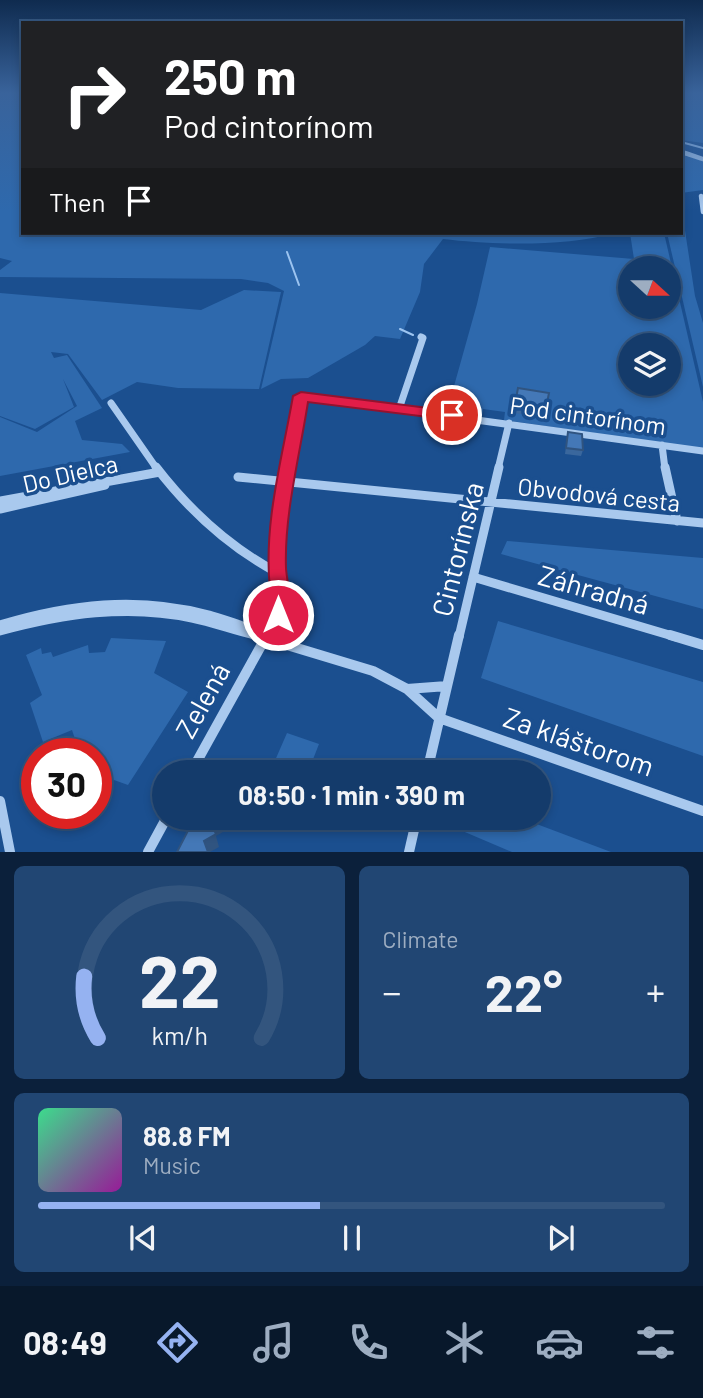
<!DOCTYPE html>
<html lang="en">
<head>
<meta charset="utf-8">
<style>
  :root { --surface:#143b6b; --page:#214673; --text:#f1f3f6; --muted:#9dadc1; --line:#33557e; --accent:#95b2f1 }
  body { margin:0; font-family:Barlow,sans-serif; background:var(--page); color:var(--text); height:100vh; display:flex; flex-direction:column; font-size:26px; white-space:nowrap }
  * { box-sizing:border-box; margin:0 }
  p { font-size:23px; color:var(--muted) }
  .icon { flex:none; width:38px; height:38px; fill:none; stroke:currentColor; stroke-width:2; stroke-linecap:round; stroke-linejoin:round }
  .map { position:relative; height:852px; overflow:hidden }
  .panel { display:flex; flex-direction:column; gap:14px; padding:14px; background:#0b203b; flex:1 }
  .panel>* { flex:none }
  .hud { position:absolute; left:21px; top:21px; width:662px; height:214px; border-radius:0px; box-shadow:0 4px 10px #0003,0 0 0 2px var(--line); background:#202124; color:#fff; overflow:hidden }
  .needle { width:46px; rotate:111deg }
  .controls { position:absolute; left:618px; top:256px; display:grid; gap:14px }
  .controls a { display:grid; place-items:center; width:63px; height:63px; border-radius:50%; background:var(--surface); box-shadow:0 4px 10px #0003,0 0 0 2px var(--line); font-size:35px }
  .speed { position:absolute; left:21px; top:738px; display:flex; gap:14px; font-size:35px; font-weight:700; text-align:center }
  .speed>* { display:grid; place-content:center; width:91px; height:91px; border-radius:50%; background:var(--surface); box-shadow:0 4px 10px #0003,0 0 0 2px var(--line); line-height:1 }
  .speed .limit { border:10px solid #d22; background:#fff; color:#111 }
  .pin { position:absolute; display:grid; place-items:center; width:60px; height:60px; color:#fff; margin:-30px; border:4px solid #fff; border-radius:50%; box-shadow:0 2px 7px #0007 }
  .me { position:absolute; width:77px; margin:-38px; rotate:0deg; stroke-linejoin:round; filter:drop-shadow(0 0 5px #0008) }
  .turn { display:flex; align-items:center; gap:24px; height:147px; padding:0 28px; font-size:32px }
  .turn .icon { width:91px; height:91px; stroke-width:2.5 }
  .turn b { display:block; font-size:49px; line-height:60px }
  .then { display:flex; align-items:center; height:66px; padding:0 28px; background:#0003; gap:14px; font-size:26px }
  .big { font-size:52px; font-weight:700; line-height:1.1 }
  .panel .card { flex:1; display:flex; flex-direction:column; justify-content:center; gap:10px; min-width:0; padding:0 24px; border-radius:10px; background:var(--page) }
  .panel .dial { align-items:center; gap:0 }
  .dial svg { height:182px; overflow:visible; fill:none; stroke:var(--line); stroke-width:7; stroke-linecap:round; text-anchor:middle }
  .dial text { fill:var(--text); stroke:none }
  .song { display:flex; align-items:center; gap:21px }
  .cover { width:84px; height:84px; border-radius:10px; background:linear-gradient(135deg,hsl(150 70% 55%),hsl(300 70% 35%)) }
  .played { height:7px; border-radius:4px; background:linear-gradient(90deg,var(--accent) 45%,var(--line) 45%) }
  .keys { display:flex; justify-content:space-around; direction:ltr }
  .heat { display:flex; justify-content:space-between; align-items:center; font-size:38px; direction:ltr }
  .panel .tiles { flex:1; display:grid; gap:14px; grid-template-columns:1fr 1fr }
  .card:last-child { grid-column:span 2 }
  .trip { position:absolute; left:152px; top:760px; width:399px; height:70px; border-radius:35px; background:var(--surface); box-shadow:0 4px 10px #0003,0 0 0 2px var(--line); font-weight:700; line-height:70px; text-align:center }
  .tab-bar { display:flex; height:112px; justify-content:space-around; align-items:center; background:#08182b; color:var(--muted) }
  .tab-bar .icon { width:49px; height:49px }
  .tab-bar .selected { color:var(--accent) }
  .tab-bar b { font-size:32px; color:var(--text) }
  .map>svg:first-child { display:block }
  .green { fill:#2e69ad; fill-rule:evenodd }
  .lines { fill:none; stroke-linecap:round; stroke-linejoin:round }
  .stream { stroke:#9cc4f0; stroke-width:2 }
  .street-far4 { stroke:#a9c9ee; stroke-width:3.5 }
  .street-far3 { stroke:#a9c9ee; stroke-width:4.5 }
  .street-far2 { stroke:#a9c9ee; stroke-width:7 }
  .street-far1 { stroke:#a9c9ee; stroke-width:9 }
  .street { stroke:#a9c9ee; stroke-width:10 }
  .wall { fill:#3a679d }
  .shaded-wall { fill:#305480 }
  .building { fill:#4478b7; stroke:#305480; stroke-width:2 }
  .route { fill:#e11d48; stroke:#92132f; stroke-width:2 }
  .labels { text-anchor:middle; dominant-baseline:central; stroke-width:7; stroke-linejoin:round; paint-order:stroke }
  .street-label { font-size:24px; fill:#fff; stroke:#1b4f8f }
  .near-street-label { font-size:28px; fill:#fff; stroke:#1b4f8f }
</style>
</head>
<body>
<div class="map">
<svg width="703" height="852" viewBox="0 0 703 852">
  <rect width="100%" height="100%" fill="#1b4f8f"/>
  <!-- green -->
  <path class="green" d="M 0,92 L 23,92 L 23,233 L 614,233 C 566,247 493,245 443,239 L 424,264 L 420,292 L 400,339 L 375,336 L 365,345 L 308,378 L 281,379 L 261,389 L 284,291 L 268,283 L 241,279 L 0,277 L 0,270 L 12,261 L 0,258 Z
    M 681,92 L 703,92 L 703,143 L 681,140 Z
    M 681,153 L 703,161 L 703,190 L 681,193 Z
    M 681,223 L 684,224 L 695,296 L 703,323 L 703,387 L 667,233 L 681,233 Z
    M 630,233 L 664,233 L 703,402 L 703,449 L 504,420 L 505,412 L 483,409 L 482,416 L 447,411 L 477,304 L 490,247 L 634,259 ZM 630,268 L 668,268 L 668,306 L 630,306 ZM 630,345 L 668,345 L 668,383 L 630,383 Z
    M 244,290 L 281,292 L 259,389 L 178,388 L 137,382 L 102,400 L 68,354 L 51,352 L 54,358 L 67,355 L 102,408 L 75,421 L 82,440 L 122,444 L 130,452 L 0,476 L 0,417 L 37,432 L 77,406 L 63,379 L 74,407 L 35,429 L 0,416 L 0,293 L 201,310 Z
    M 507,541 L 703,558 L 703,609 L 501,554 Z
    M 498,621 L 703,682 L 703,756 L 481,678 Z
    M 111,638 L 166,641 L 154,673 L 188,692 L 128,785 L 114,780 L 96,809 L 96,754 L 80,754 L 72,730 L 43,742 L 30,703 L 42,695 L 26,655 L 41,648 L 42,654 L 51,652 L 53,657 L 88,645 L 89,653 L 105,652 Z
    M 287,733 L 319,744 L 308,772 L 270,772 Z
    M 443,817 L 518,817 L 611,852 L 512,852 L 439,821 Z"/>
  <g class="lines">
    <!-- stream -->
    <path class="stream" d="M 681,142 L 703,148
      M 287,252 L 299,285
      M 400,329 L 413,335"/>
    <!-- street-far4 -->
    <path class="street-far4" d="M 681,152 L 691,155"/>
    <!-- street-far3 -->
    <path class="street-far3" d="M 685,153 L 703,159
      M 701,196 L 703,212"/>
    <!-- street-far2 -->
    <path class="street-far2" d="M 111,403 L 157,469
      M 399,409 L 423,338 L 421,337
      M 662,445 L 665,469
      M 288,469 L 301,396 L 703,451
      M 498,469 L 509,423"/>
    <!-- street-far1 -->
    <path class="street-far1" d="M 156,467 C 189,510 228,546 276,572
      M 665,467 L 677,521
      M 238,477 L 703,523
      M 0,501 L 160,472
      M 0,509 L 105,485
      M 473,577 L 676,637
      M 278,615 L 289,637
      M 0,625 C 70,604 137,596 209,615 C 228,621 247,626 264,637
      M 0,631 C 63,614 127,604 192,618 C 217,623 240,633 265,637
      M 266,637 L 278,615 L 279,606 L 277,545 L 288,467
      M 459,637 L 499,467"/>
    <!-- street -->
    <path class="street" d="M 254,635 L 373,671 L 407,689 L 439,718 L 703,811
      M 261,635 L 264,637
      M 288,635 L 293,646
      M 670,635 L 703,645
      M 407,689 L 447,686
      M 191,772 L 267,635
      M 427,772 L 459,635
      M 0,801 L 10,852
      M 148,852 L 167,817
      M 409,852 L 417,817"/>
  </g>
  <!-- wall -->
  <path class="wall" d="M 518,388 L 549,393 L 545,417 L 513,413 Z
    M 567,439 L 583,450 L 581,456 L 565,454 Z"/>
  <!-- shaded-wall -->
  <path class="shaded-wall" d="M 218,817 L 224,817 L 222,818 L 221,820 L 223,832 L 216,836 L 219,847 L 210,852 L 207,852 L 204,841 L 212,825 Z"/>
  <!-- building -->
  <path class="building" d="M 518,388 L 549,393 L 546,408 L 515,404 Z
    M 568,432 L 582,434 L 583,450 L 566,448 Z
    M 195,817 L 219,817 L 221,820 L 212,825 L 216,834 L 204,841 L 208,852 L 177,852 Z"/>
  <!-- sky -->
  <linearGradient id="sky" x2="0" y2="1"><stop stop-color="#0f2b4f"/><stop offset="0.44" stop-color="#39639b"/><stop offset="1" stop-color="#39639b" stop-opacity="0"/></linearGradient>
  <rect width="703" height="211" fill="url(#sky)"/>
  <!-- route -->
  <path class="route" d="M 301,392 L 452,411 L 460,415 L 452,420 L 308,402 C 300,454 284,515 286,568 C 287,586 295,603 286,621 L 278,623 L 271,621 C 265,611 271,600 270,589 C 263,525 282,459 293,396 Z"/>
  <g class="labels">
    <!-- street labels -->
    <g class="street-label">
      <text transform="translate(588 415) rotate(8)">Pod cintorínom</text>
      <text transform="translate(70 473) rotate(-13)">Do Dielca</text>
      <text transform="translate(599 494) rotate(6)">Obvodová cesta</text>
    </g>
    <!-- near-street labels -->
    <g class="near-street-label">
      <text transform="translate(457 549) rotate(-76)">Cintorínska</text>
      <text transform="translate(594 589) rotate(16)">Záhradná</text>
      <text transform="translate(202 700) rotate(-61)">Zelená</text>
      <text transform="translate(579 741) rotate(19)">Za kláštorom</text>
    </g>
  </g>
</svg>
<div class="controls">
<a><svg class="needle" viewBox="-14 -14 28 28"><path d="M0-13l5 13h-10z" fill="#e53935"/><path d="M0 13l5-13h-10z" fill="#9dadc1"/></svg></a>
<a><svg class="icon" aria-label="layers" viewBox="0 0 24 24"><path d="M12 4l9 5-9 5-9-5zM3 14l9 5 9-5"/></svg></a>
</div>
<div class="speed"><div class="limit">30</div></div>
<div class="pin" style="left:452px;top:415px;background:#d93025"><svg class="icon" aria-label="arrive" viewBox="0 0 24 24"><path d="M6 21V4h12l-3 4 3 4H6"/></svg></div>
<svg class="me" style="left:278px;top:615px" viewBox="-20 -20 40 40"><circle r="17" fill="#e11d48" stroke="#fff" stroke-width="3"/><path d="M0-11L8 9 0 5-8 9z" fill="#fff"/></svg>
<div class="trip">08:50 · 1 min · 390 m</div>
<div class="hud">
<div class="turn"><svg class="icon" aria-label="right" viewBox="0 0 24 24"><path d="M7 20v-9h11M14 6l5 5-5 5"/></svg><div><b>250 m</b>Pod cintorínom</div></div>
<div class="then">Then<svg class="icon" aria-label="arrive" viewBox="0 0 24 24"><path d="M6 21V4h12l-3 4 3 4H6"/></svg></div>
</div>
</div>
<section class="panel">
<div class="tiles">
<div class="card dial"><svg viewBox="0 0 100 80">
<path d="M14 69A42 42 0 1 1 86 69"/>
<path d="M14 69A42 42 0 0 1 8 42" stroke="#95b2f1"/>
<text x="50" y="56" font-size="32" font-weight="700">22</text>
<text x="50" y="72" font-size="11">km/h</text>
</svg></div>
<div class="card"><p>Climate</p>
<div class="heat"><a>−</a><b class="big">22°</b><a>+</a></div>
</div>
<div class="card">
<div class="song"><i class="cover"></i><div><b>88.8 FM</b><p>Music</p></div></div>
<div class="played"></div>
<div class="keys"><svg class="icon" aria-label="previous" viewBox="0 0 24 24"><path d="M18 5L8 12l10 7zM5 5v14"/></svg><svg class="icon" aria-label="pause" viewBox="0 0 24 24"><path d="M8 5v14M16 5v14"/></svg><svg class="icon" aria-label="next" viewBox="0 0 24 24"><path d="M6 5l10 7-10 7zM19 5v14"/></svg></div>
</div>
</div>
</section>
<nav class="tab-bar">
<b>08:49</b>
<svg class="icon selected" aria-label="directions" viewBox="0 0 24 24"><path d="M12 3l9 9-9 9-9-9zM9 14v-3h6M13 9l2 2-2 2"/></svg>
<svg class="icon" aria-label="music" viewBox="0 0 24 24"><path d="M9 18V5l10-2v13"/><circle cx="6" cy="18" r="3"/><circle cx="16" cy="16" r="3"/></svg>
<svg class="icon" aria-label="phone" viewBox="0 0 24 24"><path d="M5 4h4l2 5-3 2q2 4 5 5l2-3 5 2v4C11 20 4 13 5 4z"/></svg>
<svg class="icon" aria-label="climate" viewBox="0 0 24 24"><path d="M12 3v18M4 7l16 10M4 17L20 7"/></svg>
<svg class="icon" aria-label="car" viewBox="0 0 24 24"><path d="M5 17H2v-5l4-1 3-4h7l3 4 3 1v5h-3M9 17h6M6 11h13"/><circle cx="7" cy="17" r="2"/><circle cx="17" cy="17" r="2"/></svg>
<svg class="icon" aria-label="filters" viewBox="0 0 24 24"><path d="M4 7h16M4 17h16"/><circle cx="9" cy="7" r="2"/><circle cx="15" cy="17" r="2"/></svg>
</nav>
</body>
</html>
